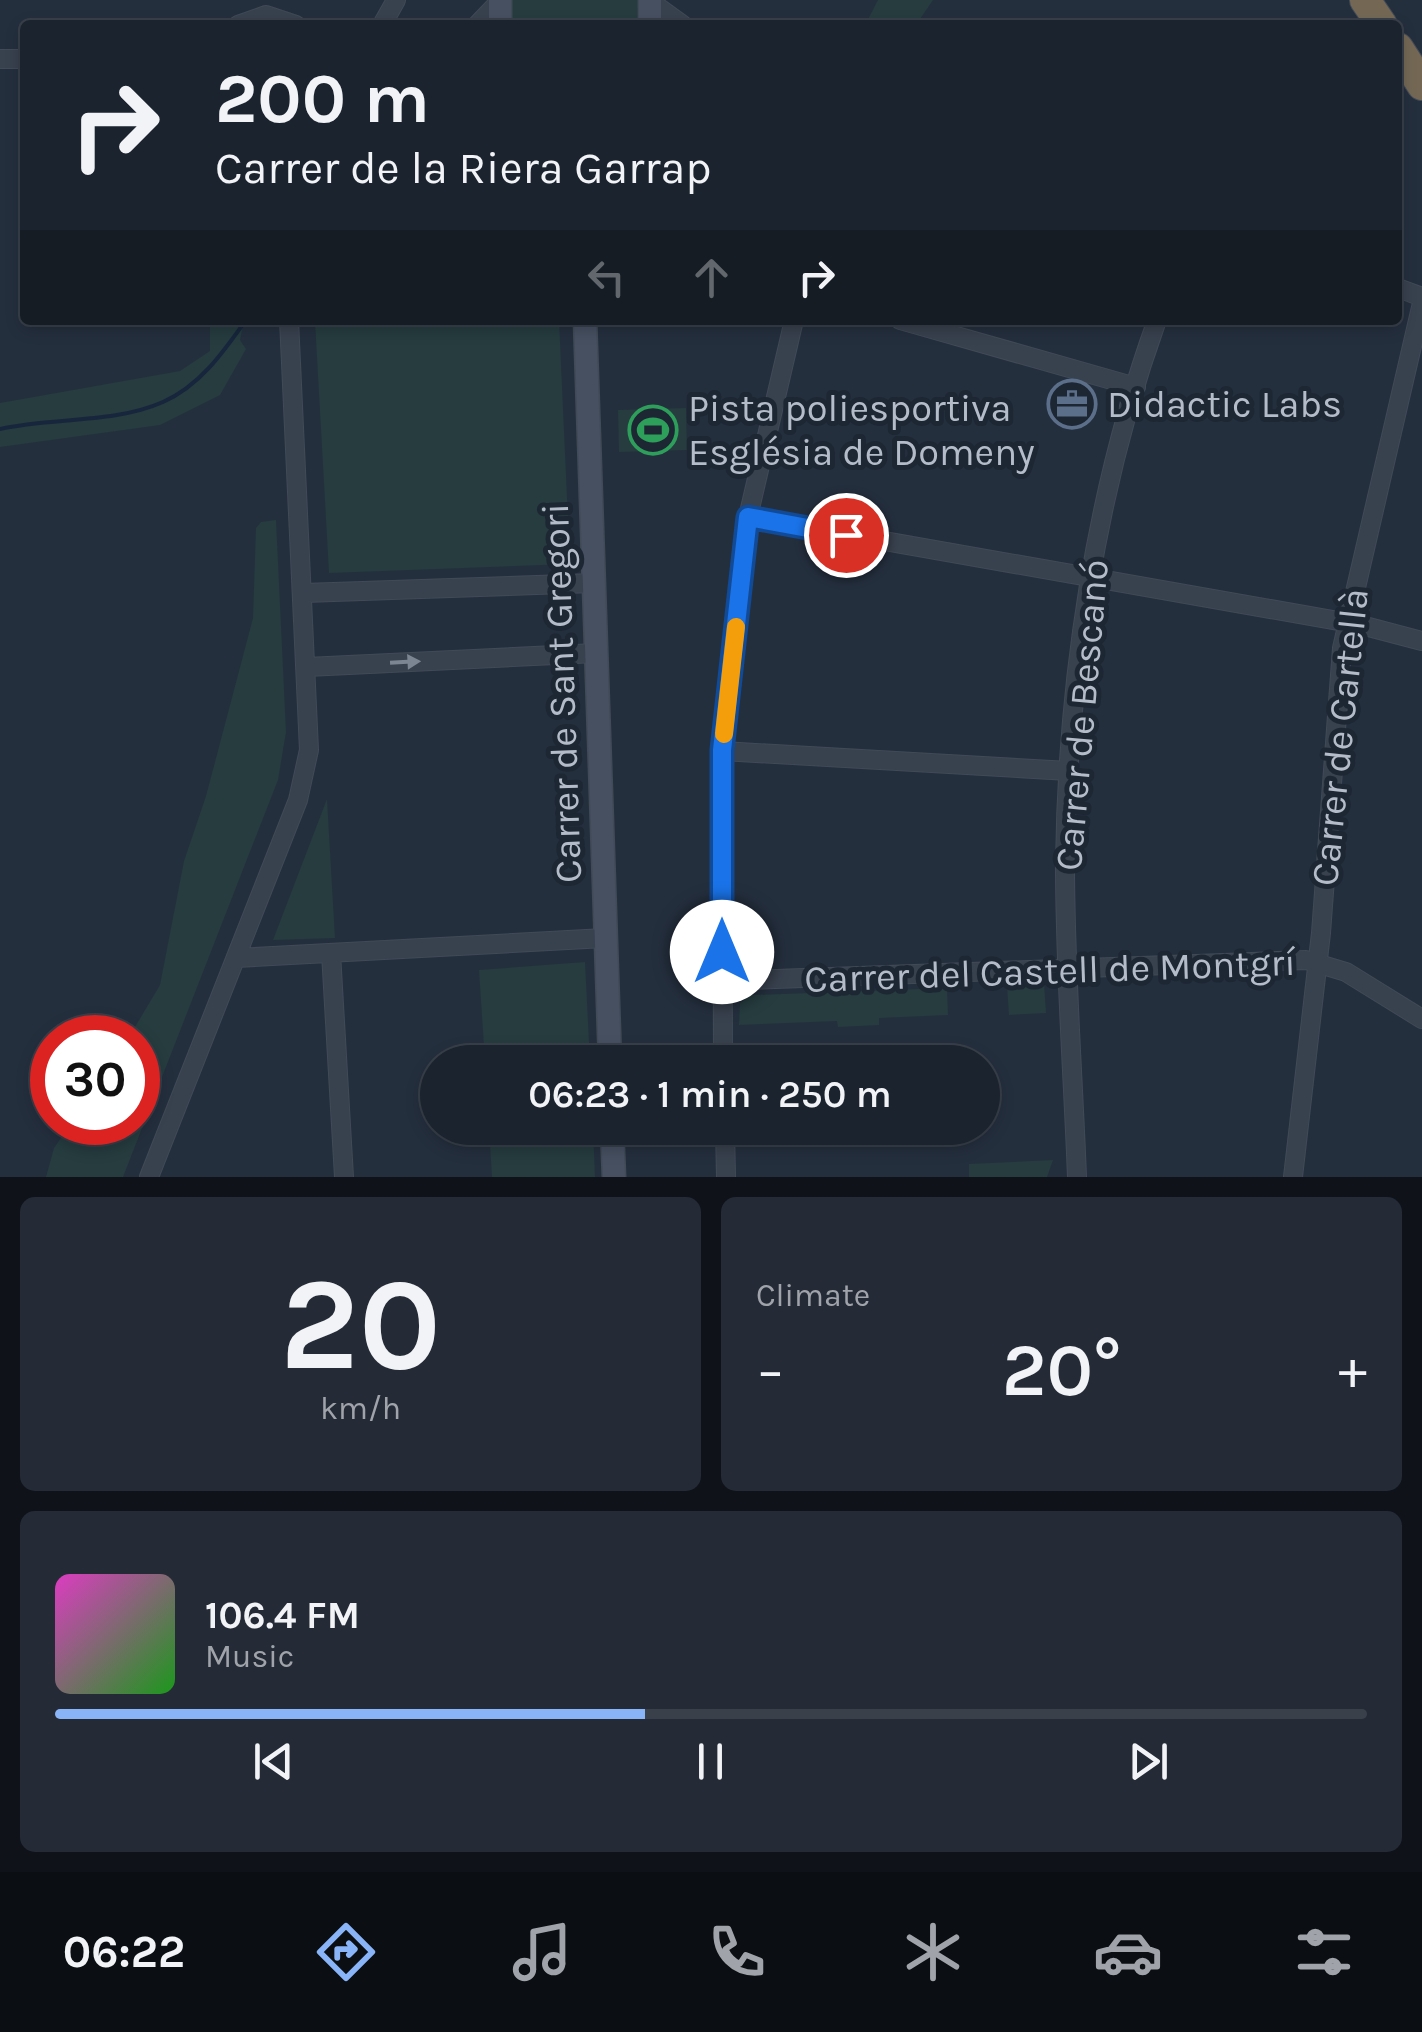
<!DOCTYPE html>
<html lang="en">
<head>
<meta charset="utf-8">
<style>
  :root { --surface:#1b232e; --page:#242b36; --text:#f1f3f6; --muted:#a0a4aa; --line:#39404a; --accent:#8ab4f8 }
  body { margin:0; font-family:Karla,sans-serif; background:var(--page); color:var(--text); height:100vh; display:flex; flex-direction:column; font-size:38px; white-space:nowrap }
  * { box-sizing:border-box; margin:0 }
  p { font-size:32px; color:var(--muted) }
  .icon { flex:none; width:55px; height:55px; fill:none; stroke:currentColor; stroke-width:2; stroke-linecap:round; stroke-linejoin:round }
  .map { position:relative; height:1177px; overflow:hidden }
  .drawer { display:flex; flex-direction:column; gap:20px; padding:20px; background:#0f1319; flex:1 }
  .drawer>* { flex:none }
  .top-card { position:absolute; left:20px; top:20px; width:1382px; height:305px; border-radius:10px; box-shadow:0 5px 15px #0003,0 0 0 2px var(--line); background:#1b232e; color:var(--text); overflow:hidden }
  .speed { position:absolute; left:30px; top:1015px; display:flex; gap:20px; font-size:50px; font-weight:700; text-align:center }
  .speed>* { display:grid; place-content:center; width:130px; height:130px; border-radius:50%; background:var(--surface); box-shadow:0 5px 15px #0003,0 0 0 2px var(--line); line-height:1 }
  .speed .limit { border:15px solid #d22; background:#fff; color:#111 }
  .pin { position:absolute; display:grid; place-items:center; width:85px; height:85px; color:#fff; margin:-42px; border:5px solid #fff; border-radius:50%; box-shadow:0 2px 10px #0007 }
  .me { position:absolute; width:110px; margin:-55px; rotate:0deg; stroke-linejoin:round; filter:drop-shadow(0 0 8px #0008) }
  .turn { display:flex; align-items:center; gap:35px; height:210px; padding:0 30px; font-size:45px }
  .turn .icon { width:130px; height:130px; stroke-width:2.5 }
  .turn b { display:block; font-size:70px; line-height:85px }
  .lanes { display:flex; align-items:center; height:95px; padding:0 30px; background:#0003; justify-content:center; gap:50px; direction:ltr }
  .lanes .off { opacity:.35 }
  .big { font-size:75px; font-weight:600; line-height:1.1 }
  .drawer .tile { flex:1; display:flex; flex-direction:column; justify-content:center; gap:15px; min-width:0; padding:0 35px; border-radius:15px; background:var(--page) }
  .drawer .dial { align-items:center; gap:0 }
  .dial b { font-size:130px; line-height:1 }
  .song { display:flex; align-items:center; gap:30px }
  .cover { width:120px; height:120px; border-radius:15px; background:linear-gradient(135deg,hsl(310 70% 55%),hsl(120 70% 35%)) }
  .played { height:10px; border-radius:5px; background:linear-gradient(90deg,var(--accent) 45%,var(--line) 45%) }
  .keys { display:flex; justify-content:space-around; direction:ltr }
  .heat { display:flex; justify-content:space-between; align-items:center; font-size:55px; direction:ltr }
  .drawer .tiles { flex:1; display:grid; gap:20px; grid-template-columns:1fr 1fr }
  .tile:last-child { grid-column:span 2 }
  .trip { position:absolute; left:420px; top:1045px; width:580px; height:100px; border-radius:50px; background:var(--surface); box-shadow:0 5px 15px #0003,0 0 0 2px var(--line); font-weight:600; line-height:100px; text-align:center }
  .dock { display:flex; height:160px; justify-content:space-around; align-items:center; background:#0b0e12; color:var(--muted) }
  .dock .icon { width:70px; height:70px }
  .dock .selected { color:var(--accent) }
  .dock b { font-size:45px; color:var(--text) }
  .map>svg:first-child { display:block }
  .green { fill:#263c3f }
  .lines { fill:none; stroke-linecap:round; stroke-linejoin:round }
  .stream { stroke:#17263c; stroke-width:4 }
  .minor-casing { stroke:#414a57; stroke-width:20 }
  .secondary-casing { stroke:#414a57; stroke-width:25 }
  .motorway-casing { stroke:#434c59; stroke-width:32 }
  .minor { stroke:#38414e; stroke-width:18 }
  .secondary { stroke:#465061; stroke-width:22 }
  .motorway { stroke:#746855; stroke-width:30 }
  .oneway { fill:#7c8592 }
  .route-casing { stroke:#114b97; stroke-width:25 }
  .route { stroke:#1a73e8; stroke-width:18 }
  .slow { stroke:#f59e0b; stroke-width:18 }
  .labels { text-anchor:middle; dominant-baseline:central; stroke-width:10; stroke-linejoin:round; paint-order:stroke }
  .poi-label { font-size:38px; fill:#b4bcc9; stroke:#1d2633; text-anchor:start }
  .street-label { font-size:38px; fill:#b4bcc9; stroke:#1d2633 }
</style>
</head>
<body>
<div class="map">
<svg width="1422" height="1177" viewBox="0 0 1422 1177">
  <rect width="100%" height="100%" fill="#242f3e"/>
  <!-- green -->
  <path class="green" d="M 509,0 L 638,0 L 637,25 L 510,25 Z
    M 878,0 L 933,0 L 916,25 L 865,25 Z
    M 210,320 L 244,320 L 240,340 L 246,349 L 220,395 L 160,425 L 0,447 L 0,403 L 180,371 L 210,351 Z
    M 559,320 L 570,564 L 329,573 L 315,321 Z
    M 686,408 L 687,450 L 619,452 L 618,410 Z
    M 276,520 L 286,732 L 278,780 L 123,1177 L 46,1177 L 54,1148 L 71,1123 L 138,1122 L 138,1038 L 129,1037 L 160,985 L 184,861 L 206,796 L 253,618 L 256,528 L 261,522 Z
    M 327,799 L 335,938 L 273,940 Z
    M 585,962 L 590,1062 L 485,1062 L 479,970 Z
    M 1044,983 L 1046,1013 L 1009,1015 L 1007,985 Z
    M 947,988 L 948,1015 L 879,1018 L 879,1025 L 838,1027 L 837,1021 L 739,1025 L 740,1003 L 752,995 Z
    M 489,1128 L 593,1128 L 595,1177 L 492,1177 Z
    M 750,1128 L 846,1128 L 846,1135 L 750,1138 Z
    M 1053,1160 L 1047,1177 L 969,1177 L 969,1164 Z"/>
  <g class="lines">
    <!-- stream -->
    <path class="stream" d="M 0,429 C 52,417 113,424 163,402 C 200,386 224,351 246,320"/>
    <!-- minor casing -->
    <g class="minor-casing">
      <path id="minor" d="M 651,2 L 683,25
        M 238,25 L 266,15 L 296,25
        M 382,25 L 396,0
        M 477,25 L 500,1
        M 0,59 L 25,59
        M 1398,288 L 1422,297
        M 900,320 L 1136,387
        M 748,517 L 1361,625 L 1422,641
        M 304,593 L 594,583
        M 307,667 L 596,653
        M 722,751 L 1069,771
        M 331,953 L 344,1177
        M 236,958 L 605,938
        M 722,981 L 1306,960 L 1346,972 L 1422,1019
        M 723,1062 L 722,751 L 748,517 L 794,320
        M 725,1128 L 726,1177
        M 149,1177 L 298,800 L 309,750 L 289,320
        M 1077,1177 C 1073,1073 1065,969 1065,865 C 1067,682 1095,492 1157,320
        M 1293,1177 L 1321,933 L 1342,648 L 1422,303"/>
    </g>
    <!-- secondary casing -->
    <g class="secondary-casing">
      <path id="secondary" d="M 500,0 L 500,25
        M 650,25 L 650,0
        M 585,320 L 610,1062
        M 612,1128 L 614,1177"/>
    </g>
    <!-- motorway casing -->
    <g class="motorway-casing">
      <path id="motorway" d="M 1365,0 L 1382,25
        M 1398,48 L 1422,85"/>
    </g>
    <!-- minor -->
    <use href="#minor" class="minor"/>
    <!-- secondary -->
    <use href="#secondary" class="secondary"/>
    <!-- motorway -->
    <use href="#motorway" class="motorway"/>
  </g>
  <!-- one-way arrows -->
  <defs><path id="oneway-solid" d="M-6-.8H1V-3.2L6.5 0L1 3.2V.8H-6Z" transform="scale(2.5)"/></defs>
  <use class="oneway" href="#oneway-solid" transform="translate(405 662) rotate(-3)"/>
  <g class="lines">
    <!-- route casing -->
    <g class="route-casing">
      <path id="route" d="M 722,952 L 722,750 L 748,517 L 846,535"/>
    </g>
    <!-- route -->
    <use href="#route" class="route"/>
    <!-- slow -->
    <path class="slow" d="M 724,734 L 736,627"/>
  </g>
  <!-- icons -->
  <defs>
    <g id="office-ring" transform="scale(2.5)"><circle r="9.5" fill="#1d2633" stroke="#5c6f8a" stroke-width="1.5"/><path d="M-6-3h4V-5.5h4V-3h4V5H-6ZM-1-4.5V-3h2v-1.5ZM-6 0V1H6V0Z" fill="#5c6f8a"/></g>
    <g id="stadium-ring" transform="scale(2.5)"><circle r="9.5" fill="#1d2633" stroke="#2e9e5b" stroke-width="1.5"/><path d="M0-5a6.5 5 0 1 0 0 10a6.5 5 0 1 0 0-10ZM-3.5-1.8h7v3.6h-7Z" fill="#2e9e5b"/></g>
  </defs>
  <g fill-rule="evenodd">
    <use href="#office-ring" x="1072" y="404"/>
    <use href="#stadium-ring" x="653" y="430"/>
  </g>
  <g class="labels">
    <!-- poi labels -->
    <g class="poi-label">
      <text x="1107" y="404">Didactic Labs</text>
      <text x="688" y="408">Pista poliesportiva<tspan x="688" dy="44">Església de Domeny</tspan></text>
    </g>
    <!-- street labels -->
    <g class="street-label">
      <text transform="translate(562 693) rotate(-92)">Carrer de Sant Gregori</text>
      <text transform="translate(1082 715) rotate(-85)">Carrer de Bescanó</text>
      <text transform="translate(1340 737) rotate(-84)">Carrer de Cartellà</text>
      <text transform="translate(1050 971) rotate(-2)">Carrer del Castell de Montgrí</text>
    </g>
  </g>
</svg>
<div class="speed"><div class="limit">30</div></div>
<div class="pin" style="left:846px;top:535px;background:#d93025"><svg class="icon" aria-label="arrive" viewBox="0 0 24 24"><path d="M6 21V4h12l-3 4 3 4H6"/></svg></div>
<svg class="me" style="left:722px;top:952px" viewBox="-20 -20 40 40"><circle r="19" fill="#fff"/><path d="M0-13L10 11 0 6-10 11z" fill="#1a73e8"/></svg>
<div class="trip">06:23 · 1 min · 250 m</div>
<div class="top-card">
<div class="turn"><svg class="icon" aria-label="right" viewBox="0 0 24 24"><path d="M7 20v-9h11M14 6l5 5-5 5"/></svg><div><b>200 m</b>Carrer de la Riera Garrap</div></div>
<div class="lanes"><svg class="icon off" aria-label="left" viewBox="0 0 24 24"><path d="M17 20v-9H6M10 6l-5 5 5 5"/></svg><svg class="icon off" aria-label="ahead" viewBox="0 0 24 24"><path d="M12 20V5M6 11l6-6 6 6"/></svg><svg class="icon" aria-label="right" viewBox="0 0 24 24"><path d="M7 20v-9h11M14 6l5 5-5 5"/></svg></div>
</div>
</div>
<section class="drawer">
<div class="tiles">
<div class="tile dial"><b>20</b><p>km/h</p></div>
<div class="tile"><p>Climate</p>
<div class="heat"><a>−</a><b class="big">20°</b><a>+</a></div>
</div>
<div class="tile">
<div class="song"><i class="cover"></i><div><b>106.4 FM</b><p>Music</p></div></div>
<div class="played"></div>
<div class="keys"><svg class="icon" aria-label="previous" viewBox="0 0 24 24"><path d="M18 5L8 12l10 7zM5 5v14"/></svg><svg class="icon" aria-label="pause" viewBox="0 0 24 24"><path d="M8 5v14M16 5v14"/></svg><svg class="icon" aria-label="next" viewBox="0 0 24 24"><path d="M6 5l10 7-10 7zM19 5v14"/></svg></div>
</div>
</div>
</section>
<nav class="dock">
<b>06:22</b>
<svg class="icon selected" aria-label="directions" viewBox="0 0 24 24"><path d="M12 3l9 9-9 9-9-9zM9 14v-3h6M13 9l2 2-2 2"/></svg>
<svg class="icon" aria-label="music" viewBox="0 0 24 24"><path d="M9 18V5l10-2v13"/><circle cx="6" cy="18" r="3"/><circle cx="16" cy="16" r="3"/></svg>
<svg class="icon" aria-label="phone" viewBox="0 0 24 24"><path d="M5 4h4l2 5-3 2q2 4 5 5l2-3 5 2v4C11 20 4 13 5 4z"/></svg>
<svg class="icon" aria-label="climate" viewBox="0 0 24 24"><path d="M12 3v18M4 7l16 10M4 17L20 7"/></svg>
<svg class="icon" aria-label="car" viewBox="0 0 24 24"><path d="M5 17H2v-5l4-1 3-4h7l3 4 3 1v5h-3M9 17h6M6 11h13"/><circle cx="7" cy="17" r="2"/><circle cx="17" cy="17" r="2"/></svg>
<svg class="icon" aria-label="filters" viewBox="0 0 24 24"><path d="M4 7h16M4 17h16"/><circle cx="9" cy="7" r="2"/><circle cx="15" cy="17" r="2"/></svg>
</nav>
</body>
</html>
